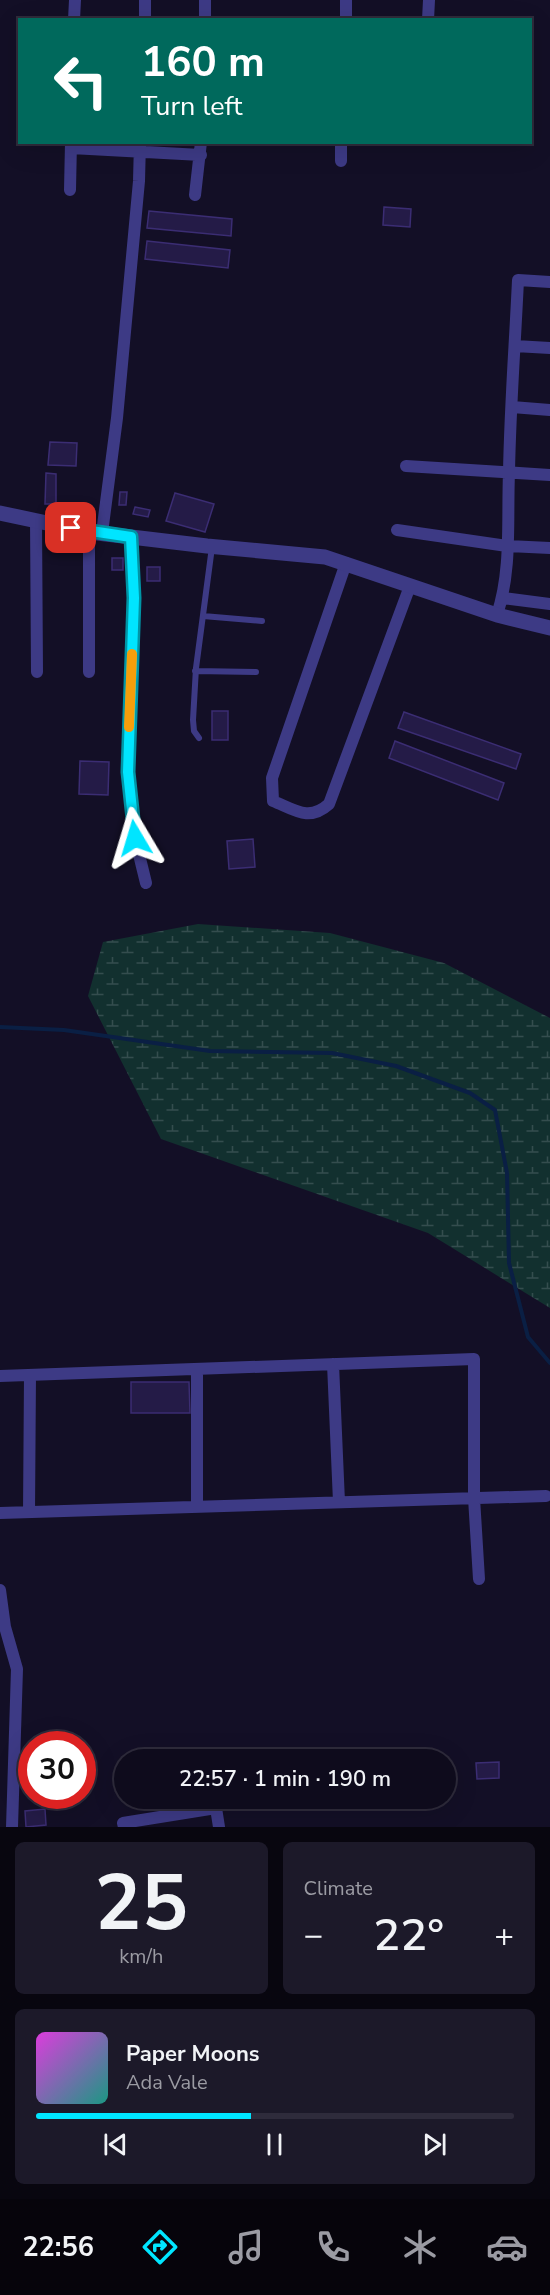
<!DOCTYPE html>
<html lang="en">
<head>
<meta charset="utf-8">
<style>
  :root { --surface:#0e0b1c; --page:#1c1929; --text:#f1f3f6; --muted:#9b9ba3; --line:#2e2b3b; --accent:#00e5ff }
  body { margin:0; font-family:"Nunito Sans",sans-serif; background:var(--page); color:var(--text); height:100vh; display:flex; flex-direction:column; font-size:22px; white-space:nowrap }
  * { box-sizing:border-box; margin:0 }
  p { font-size:20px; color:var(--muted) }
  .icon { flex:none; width:33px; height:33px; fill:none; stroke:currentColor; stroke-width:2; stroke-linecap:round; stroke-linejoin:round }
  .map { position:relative; height:1827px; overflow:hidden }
  .details { display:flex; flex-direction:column; gap:15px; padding:15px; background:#08060f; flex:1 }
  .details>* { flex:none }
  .guide { position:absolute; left:18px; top:18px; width:514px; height:126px; border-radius:0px; box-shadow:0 6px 24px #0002,0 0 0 2px var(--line); background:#00695c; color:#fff; overflow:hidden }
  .speed { position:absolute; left:18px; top:1731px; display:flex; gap:12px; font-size:30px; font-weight:700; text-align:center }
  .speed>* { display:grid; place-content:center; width:78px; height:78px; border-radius:50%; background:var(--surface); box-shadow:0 6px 24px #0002,0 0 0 2px var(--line); line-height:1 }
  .speed .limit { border:9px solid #d22; background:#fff; color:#111 }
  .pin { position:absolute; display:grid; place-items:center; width:51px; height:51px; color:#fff; margin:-26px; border-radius:12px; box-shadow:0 3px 9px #0006 }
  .me { position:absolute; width:66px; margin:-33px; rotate:353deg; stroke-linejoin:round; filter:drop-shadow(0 0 4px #0008) }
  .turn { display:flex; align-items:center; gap:21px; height:126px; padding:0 24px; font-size:27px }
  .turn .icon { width:78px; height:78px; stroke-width:2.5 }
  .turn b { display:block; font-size:42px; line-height:51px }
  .big { font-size:45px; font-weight:600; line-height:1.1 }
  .details .tile { flex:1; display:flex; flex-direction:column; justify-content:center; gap:9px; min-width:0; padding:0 21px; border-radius:9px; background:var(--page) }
  .details .dial { align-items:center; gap:0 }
  .dial b { font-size:78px; line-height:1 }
  .song { display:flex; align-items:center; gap:18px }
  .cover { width:72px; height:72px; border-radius:9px; background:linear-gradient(135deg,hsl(300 70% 55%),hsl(170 70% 35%)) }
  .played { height:6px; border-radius:3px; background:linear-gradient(90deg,var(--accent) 45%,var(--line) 45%) }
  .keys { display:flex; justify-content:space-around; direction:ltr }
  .heat { display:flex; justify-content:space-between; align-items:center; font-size:33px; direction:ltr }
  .details .tiles { flex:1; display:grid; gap:15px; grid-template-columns:1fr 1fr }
  .tile:last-child { grid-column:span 2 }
  .trip { position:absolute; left:114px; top:1749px; width:342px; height:60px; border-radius:30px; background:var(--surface); box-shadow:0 6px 24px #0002,0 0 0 2px var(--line); font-weight:600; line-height:60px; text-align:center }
  .menu { display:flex; height:96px; justify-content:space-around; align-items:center; background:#06040b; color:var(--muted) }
  .menu .icon { width:42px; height:42px }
  .menu .on { color:var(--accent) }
  .menu b { font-size:27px; color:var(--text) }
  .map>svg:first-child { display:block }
  .wetland { fill:url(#wetland-marsh) }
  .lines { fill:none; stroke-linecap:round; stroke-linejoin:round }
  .stream { stroke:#0a1f44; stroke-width:4 }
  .building { fill:#241b47; stroke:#3b2d73; stroke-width:1.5 }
  .service { stroke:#3d3a85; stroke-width:6 }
  .minor { stroke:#3d3a85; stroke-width:12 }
  .tertiary { stroke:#3d3a85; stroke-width:15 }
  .route-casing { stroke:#0095a6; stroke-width:15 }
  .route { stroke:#00e5ff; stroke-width:10 }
  .slow { stroke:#f59e0b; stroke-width:10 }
</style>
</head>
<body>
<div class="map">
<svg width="550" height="1827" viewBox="0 0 550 1827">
  <defs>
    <pattern id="wetland-marsh" width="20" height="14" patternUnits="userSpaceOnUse" patternTransform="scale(1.5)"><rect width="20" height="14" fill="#12302f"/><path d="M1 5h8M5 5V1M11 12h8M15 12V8" fill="none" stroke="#344d4e"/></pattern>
  </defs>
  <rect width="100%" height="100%" fill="#130f26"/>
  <!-- wetland -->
  <path class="wetland" d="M 198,924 L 330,933 L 444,963 L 550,1018 L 550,1308 L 428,1233 L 161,1139 L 88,996 L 103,942 Z"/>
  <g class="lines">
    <!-- stream -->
    <path class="stream" d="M 0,1027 L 64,1030 L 210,1051 L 332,1053 L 396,1066 L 470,1093 L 495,1110 L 507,1173 L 509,1263 L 528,1337 L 550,1363"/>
  </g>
  <!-- building -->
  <path class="building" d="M 384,207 L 411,209 L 410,227 L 383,225 Z
    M 149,211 L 232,219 L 231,236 L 147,228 Z
    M 147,241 L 230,250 L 228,268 L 145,259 Z
    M 50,442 L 77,443 L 76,466 L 48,465 Z
    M 46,473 L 56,474 L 56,504 L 45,504 Z
    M 120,492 L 127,492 L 126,505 L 119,505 Z
    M 175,493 L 214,504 L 205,532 L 166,521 Z
    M 135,507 L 150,510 L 148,517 L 133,514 Z
    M 112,558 L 123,558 L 123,570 L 112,570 Z
    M 147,567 L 160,567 L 160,581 L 147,581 Z
    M 212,711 L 228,711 L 228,740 L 212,740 Z
    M 404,712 L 521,754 L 516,769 L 398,728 Z
    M 395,741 L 504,783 L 498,800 L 389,758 Z
    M 80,761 L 109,762 L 108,795 L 79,794 Z
    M 253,839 L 255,867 L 229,869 L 227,841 Z
    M 131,1382 L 189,1382 L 190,1413 L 131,1413 Z
    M 499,1762 L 499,1778 L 477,1779 L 476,1763 Z
    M 45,1809 L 46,1825 L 26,1827 L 25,1811 Z"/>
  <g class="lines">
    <!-- service -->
    <path class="service" d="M 203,616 L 262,621
      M 195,671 L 256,672
      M 199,738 L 194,731 L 193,720 L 196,668 L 212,547"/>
    <!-- minor -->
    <path class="minor" d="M 74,20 L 75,0
      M 145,20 L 145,0
      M 205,20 L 205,0
      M 346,20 L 346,0
      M 428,20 L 429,0
      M 341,142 L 341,161
      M 71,148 L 201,155
      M 70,190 L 71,142
      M 195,195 L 201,142
      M 515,346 L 550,348
      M 512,407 L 550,410
      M 406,466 L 550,475
      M 36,520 L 37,672
      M 397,530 L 507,546 L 550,548
      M 102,533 L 117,418 L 139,181 L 140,142
      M 131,537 L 134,598 L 128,772 L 135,838 L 146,883
      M 346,563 L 272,778 L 273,801 C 295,810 309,822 329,804 L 410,586
      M 503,598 L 550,604
      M 497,615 C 512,570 507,520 509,473 C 510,409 515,345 518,280 L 550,282
      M 89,672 L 89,532
      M 333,1364 L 339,1502
      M 197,1369 L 197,1507
      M 0,1376 L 474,1359 L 474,1498 L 479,1579
      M 29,1512 L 30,1375
      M 0,1513 L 546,1496
      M 0,1590 L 5,1627 L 17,1669 L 12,1827
      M 124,1827 L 123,1823 L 216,1808 L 219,1827"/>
    <!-- tertiary -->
    <path class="tertiary" d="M 0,513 L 89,532 L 207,546 L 325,557 L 497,615 L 550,628"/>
  </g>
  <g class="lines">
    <!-- route casing -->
    <g class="route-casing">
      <path id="route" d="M 71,528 L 131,537 L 134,598 L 128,772 L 135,838"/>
    </g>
    <!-- route -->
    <use href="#route" class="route"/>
    <!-- slow -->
    <path class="slow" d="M 129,727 L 132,654"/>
  </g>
</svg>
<div class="speed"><div class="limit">30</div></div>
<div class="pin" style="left:71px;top:528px;background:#d93025"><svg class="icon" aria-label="arrive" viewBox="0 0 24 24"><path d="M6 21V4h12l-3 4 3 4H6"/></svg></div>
<svg class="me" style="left:135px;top:838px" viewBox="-20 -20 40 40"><path d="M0-17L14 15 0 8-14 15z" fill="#00e5ff" stroke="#fff" stroke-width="4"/></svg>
<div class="trip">22:57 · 1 min · 190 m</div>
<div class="guide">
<div class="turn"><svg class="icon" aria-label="left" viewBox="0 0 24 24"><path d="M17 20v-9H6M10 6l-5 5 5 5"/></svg><div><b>160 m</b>Turn left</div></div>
</div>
</div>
<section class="details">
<div class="tiles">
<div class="tile dial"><b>25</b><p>km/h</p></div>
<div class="tile"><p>Climate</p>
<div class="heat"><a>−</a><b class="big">22°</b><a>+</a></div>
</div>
<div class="tile">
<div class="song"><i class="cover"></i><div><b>Paper Moons</b><p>Ada Vale</p></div></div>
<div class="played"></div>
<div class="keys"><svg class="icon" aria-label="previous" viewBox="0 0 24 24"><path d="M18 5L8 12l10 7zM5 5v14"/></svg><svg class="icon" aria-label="pause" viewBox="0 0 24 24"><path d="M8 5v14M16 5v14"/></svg><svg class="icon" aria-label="next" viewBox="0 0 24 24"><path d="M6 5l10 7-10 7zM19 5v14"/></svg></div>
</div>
</div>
</section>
<nav class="menu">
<b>22:56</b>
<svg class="icon on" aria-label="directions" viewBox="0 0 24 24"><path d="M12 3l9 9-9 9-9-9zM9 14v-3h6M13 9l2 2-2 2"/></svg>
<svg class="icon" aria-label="music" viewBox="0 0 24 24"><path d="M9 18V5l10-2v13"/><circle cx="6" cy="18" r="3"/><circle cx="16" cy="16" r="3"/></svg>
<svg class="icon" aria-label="phone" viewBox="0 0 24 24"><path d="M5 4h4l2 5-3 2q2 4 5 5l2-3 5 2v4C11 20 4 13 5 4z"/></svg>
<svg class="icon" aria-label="climate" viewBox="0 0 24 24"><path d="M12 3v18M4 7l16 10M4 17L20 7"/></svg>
<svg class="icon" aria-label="car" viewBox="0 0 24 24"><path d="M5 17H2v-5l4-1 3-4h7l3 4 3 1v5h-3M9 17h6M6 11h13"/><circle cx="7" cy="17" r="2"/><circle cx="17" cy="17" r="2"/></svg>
</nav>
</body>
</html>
